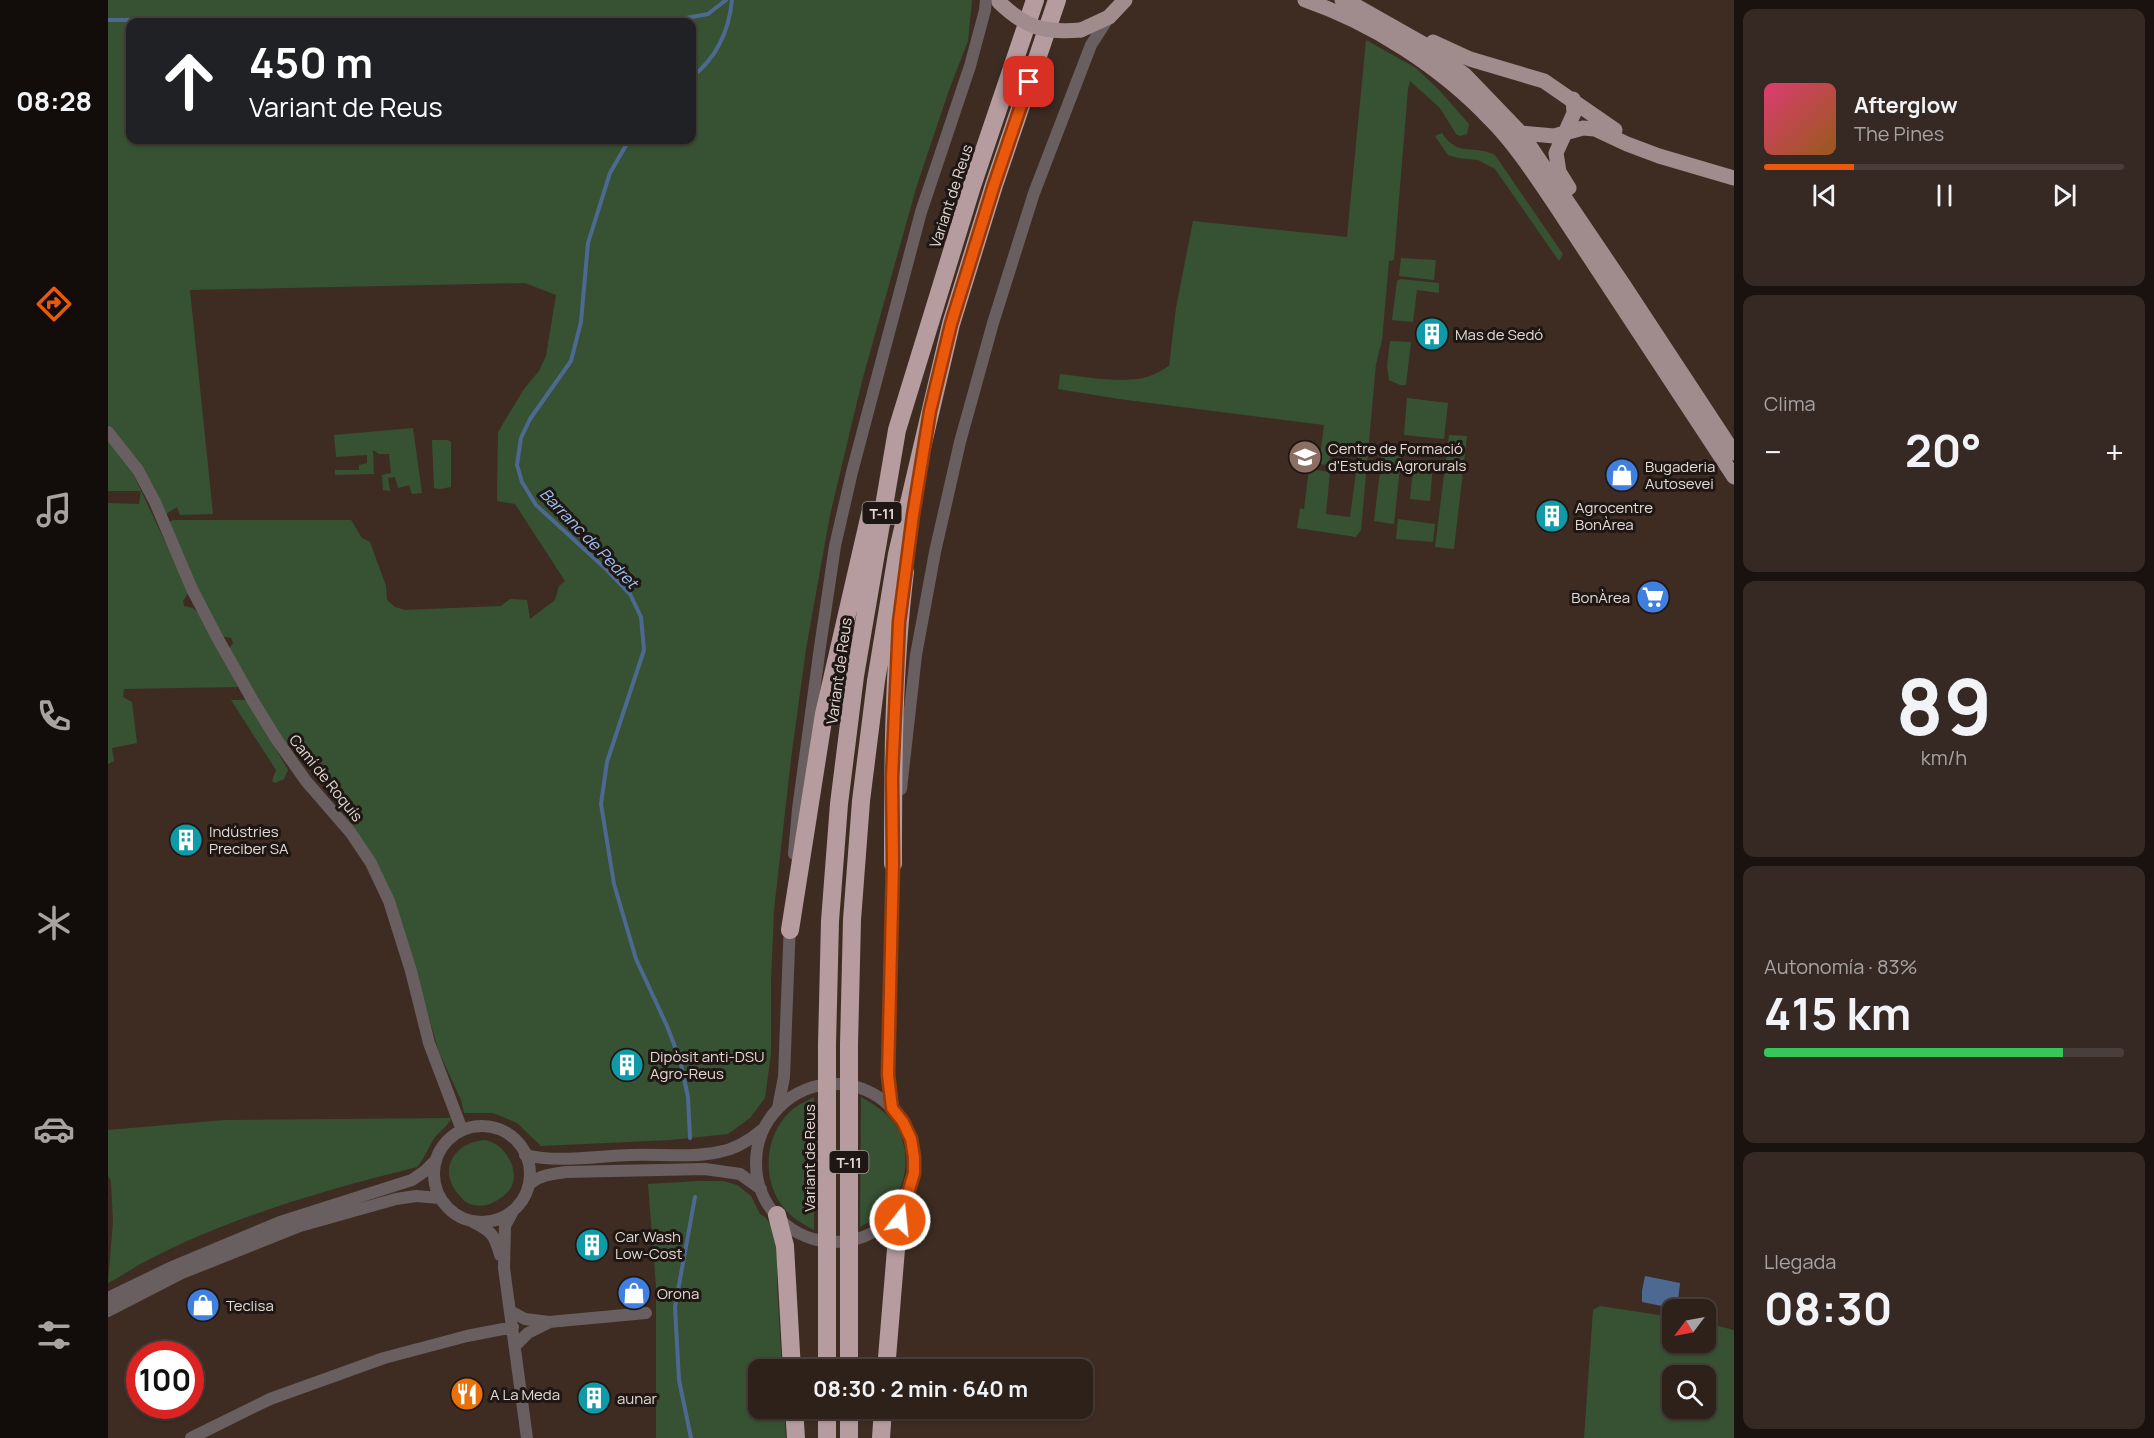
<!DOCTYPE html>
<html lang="es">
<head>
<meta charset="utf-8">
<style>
  :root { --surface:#2e211a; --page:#362923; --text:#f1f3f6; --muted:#a7a3a2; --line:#493e39; --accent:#ea580c }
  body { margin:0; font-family:Manrope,sans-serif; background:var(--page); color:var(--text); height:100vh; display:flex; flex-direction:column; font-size:22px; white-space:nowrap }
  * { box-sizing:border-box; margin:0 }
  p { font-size:20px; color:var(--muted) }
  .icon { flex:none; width:33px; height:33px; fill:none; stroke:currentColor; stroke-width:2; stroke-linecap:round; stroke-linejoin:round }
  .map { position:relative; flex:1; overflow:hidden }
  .sheet { display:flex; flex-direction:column; gap:9px; padding:9px; background:#19120e; width:420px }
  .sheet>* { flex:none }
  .top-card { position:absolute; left:18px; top:18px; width:570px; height:126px; border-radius:12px; box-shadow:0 2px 4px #0004,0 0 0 2px var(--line); background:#202124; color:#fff; overflow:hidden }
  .needle { width:39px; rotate:238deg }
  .controls { position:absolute; left:1554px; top:1299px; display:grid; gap:12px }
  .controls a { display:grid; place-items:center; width:54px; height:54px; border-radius:12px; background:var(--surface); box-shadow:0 2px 4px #0004,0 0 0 2px var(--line); font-size:30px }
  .speed { position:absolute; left:18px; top:1341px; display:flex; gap:12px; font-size:30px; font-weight:700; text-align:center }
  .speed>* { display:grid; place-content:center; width:78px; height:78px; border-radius:50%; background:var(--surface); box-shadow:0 2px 4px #0004,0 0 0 2px var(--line); line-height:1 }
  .speed .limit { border:9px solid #d22; background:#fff; color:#111 }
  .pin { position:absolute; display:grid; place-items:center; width:51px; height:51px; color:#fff; margin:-26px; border-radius:12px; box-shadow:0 3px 9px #0006 }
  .me { position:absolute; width:66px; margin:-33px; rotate:16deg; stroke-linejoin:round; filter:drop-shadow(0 0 4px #0008) }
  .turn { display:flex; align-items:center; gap:21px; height:126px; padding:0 24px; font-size:27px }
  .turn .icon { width:78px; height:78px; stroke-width:2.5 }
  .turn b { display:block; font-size:42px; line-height:51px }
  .big { font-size:45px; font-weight:700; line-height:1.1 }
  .sheet .tile { flex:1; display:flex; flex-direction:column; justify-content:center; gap:9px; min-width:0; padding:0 21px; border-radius:12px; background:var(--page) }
  .sheet .dial { align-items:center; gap:0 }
  .dial b { font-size:78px; line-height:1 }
  .song { display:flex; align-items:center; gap:18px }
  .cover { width:72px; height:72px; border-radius:9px; background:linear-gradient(135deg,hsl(340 70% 55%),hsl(30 70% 35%)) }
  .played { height:6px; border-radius:3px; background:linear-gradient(90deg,var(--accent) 25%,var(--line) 25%) }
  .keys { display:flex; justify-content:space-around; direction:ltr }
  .heat { display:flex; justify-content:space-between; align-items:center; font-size:33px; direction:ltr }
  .charge { height:9px; border-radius:4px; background:linear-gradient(90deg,#34c759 83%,var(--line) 0) }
  .trip { position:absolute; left:640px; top:1359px; width:345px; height:60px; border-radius:12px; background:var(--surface); box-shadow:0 2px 4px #0004,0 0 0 2px var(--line); font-weight:700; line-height:60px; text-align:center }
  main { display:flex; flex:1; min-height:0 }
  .dock { display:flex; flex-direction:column; width:108px; justify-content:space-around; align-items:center; background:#120d0a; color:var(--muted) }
  .dock .icon { width:42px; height:42px }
  .dock .selected { color:var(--accent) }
  .dock b { font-size:27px; color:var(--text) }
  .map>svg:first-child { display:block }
  .green { fill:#365233; fill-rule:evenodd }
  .water { fill:#4e6991 }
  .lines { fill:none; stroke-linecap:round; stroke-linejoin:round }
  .stream { stroke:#4e6991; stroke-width:4 }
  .minor { stroke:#695e60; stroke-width:12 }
  .major { stroke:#a08b8d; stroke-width:15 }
  .highway { stroke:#b69c9f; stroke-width:18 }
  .major-bridge { stroke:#a08b8d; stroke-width:15 }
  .highway-bridge { stroke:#b69c9f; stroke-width:18 }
  .route-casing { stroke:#983908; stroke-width:15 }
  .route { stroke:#ea580c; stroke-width:10 }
  .labels { text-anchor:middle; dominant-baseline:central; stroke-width:6; stroke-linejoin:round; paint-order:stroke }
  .shield { fill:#1f1713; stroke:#a99e99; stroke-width:1.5 }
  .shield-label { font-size:14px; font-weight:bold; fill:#e4d8d2 }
  .street-label { font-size:15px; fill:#e4d8d2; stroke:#1f1713 }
  .poi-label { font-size:15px; fill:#e4d8d2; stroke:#1f1713; text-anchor:start }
  .water-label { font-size:16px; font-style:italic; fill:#9ec0f3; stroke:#1f1713 }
</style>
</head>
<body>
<main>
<nav class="dock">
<b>08:28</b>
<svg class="icon selected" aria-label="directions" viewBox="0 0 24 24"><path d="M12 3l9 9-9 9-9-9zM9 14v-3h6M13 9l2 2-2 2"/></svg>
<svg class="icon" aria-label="music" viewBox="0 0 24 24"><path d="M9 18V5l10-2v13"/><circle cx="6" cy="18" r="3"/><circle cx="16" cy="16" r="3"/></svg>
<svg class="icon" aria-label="phone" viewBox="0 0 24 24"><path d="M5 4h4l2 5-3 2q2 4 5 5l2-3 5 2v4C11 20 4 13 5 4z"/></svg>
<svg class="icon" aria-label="climate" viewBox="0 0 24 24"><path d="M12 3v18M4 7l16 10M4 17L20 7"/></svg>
<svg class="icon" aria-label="car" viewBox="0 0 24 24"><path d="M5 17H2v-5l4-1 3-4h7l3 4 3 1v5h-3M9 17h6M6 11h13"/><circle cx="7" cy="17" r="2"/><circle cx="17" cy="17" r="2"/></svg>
<svg class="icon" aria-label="filters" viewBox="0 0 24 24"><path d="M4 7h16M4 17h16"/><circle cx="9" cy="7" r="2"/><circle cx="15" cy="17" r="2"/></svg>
</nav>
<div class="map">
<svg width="1626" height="1438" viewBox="0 0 1626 1438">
  <rect width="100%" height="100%" fill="#3e2c23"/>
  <!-- green -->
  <path class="green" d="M 0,0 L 864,0 L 860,41 L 841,90 L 809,185 L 754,381 L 722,515 L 698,649 L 683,759 L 666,910 L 663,981 L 663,1053 L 657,1098 L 642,1118 L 620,1134 L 563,1140 L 433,1146 L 409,1123 L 385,1113 L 356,1113 L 353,1100 L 331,1052 L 294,926 L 283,892 L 271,866 L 230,806 L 220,786 L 188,744 L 177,744 L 121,649 L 125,643 L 123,638 L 113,636 L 91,594 L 61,522 L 65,520 L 243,520 L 254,538 L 262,542 L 278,586 L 279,600 L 287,607 L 297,610 L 393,606 L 402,599 L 419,600 L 422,619 L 447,600 L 451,586 L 457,581 L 407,504 L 389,501 L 390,432 L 416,389 L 431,371 L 438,356 L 448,295 L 417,283 L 82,290 L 105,514 L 72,515 L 69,507 L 58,514 C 46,480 23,451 0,425 ZM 22,22 L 584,22 L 584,140 L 22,140 Z
    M 1258,40 L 1308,68 L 1333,92 L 1361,124 L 1359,134 L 1352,136 L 1348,134 L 1332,108 L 1302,81 L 1300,89 L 1286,260 L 1281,261 L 1274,340 L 1268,364 L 1253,530 L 1248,537 L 1189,528 L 1192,508 L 1196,509 L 1201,469 L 1222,472 L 1218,514 L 1242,517 L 1251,450 L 1224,446 L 1221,465 L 1211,464 L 1216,425 L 1011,399 L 950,389 L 952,374 C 978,377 1014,384 1039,377 C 1046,375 1054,370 1061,366 L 1068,308 L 1085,221 L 1239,237 Z
    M 1334,133 C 1350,158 1366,144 1387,155 L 1455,254 L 1451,261 L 1387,169 L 1370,160 L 1350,158 L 1340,155 L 1327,136 Z
    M 1293,258 L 1328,260 L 1326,280 L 1291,276 Z
    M 1292,279 L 1331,283 L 1331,293 L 1309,290 L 1305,322 L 1284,320 L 1289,281 Z
    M 1282,341 L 1303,342 L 1298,385 L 1292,385 L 1281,380 L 1279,366 Z
    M 1299,398 L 1340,403 L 1336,439 L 1296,435 Z
    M 305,428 L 314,493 L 304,494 L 301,485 L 290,488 L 287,477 L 280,478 L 282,491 L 275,490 L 274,475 L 283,473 L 281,454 L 271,454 L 265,450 L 266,474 L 227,475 L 227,470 L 251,470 L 251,465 L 259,463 L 259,455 L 228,457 L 226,435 Z
    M 1341,435 L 1359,436 L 1346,549 L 1327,547 Z
    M 324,440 L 340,440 L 343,442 L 343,487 L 332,489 L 326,488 Z
    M 0,441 L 22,467 L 76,582 L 81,592 L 75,601 L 76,606 L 85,608 L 92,615 L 130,687 L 16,689 L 15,697 L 24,702 L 29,743 L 4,748 L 6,761 L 0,764 L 0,503 L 31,504 L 33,491 L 0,491 Z
    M 1275,447 L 1294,448 L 1286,524 L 1266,521 Z
    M 1306,460 L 1325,462 L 1322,501 L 1302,499 Z
    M 1290,519 L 1327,524 L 1325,542 L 1288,539 Z
    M 123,700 L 139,700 L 180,770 L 176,779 L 167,783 L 164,781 L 168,770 Z
    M 706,1097 L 706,1230 C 699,1226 691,1222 685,1217 C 652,1191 653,1135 685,1109 C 691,1104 699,1101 706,1097 Z
    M 753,1097 C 765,1104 777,1111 786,1123 C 802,1145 801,1179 785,1202 C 777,1214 764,1220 752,1227 Z
    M 343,1118 C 340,1126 333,1130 327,1137 C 320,1147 317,1158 309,1167 C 217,1190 125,1216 40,1260 C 26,1267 14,1276 0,1283 L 5,1222 L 3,1181 L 0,1176 L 0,1130 L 116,1120 Z
    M 376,1140 C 396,1142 414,1171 402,1189 C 399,1194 393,1198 388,1201 C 381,1205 373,1207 366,1205 C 359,1204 355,1200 351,1195 C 329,1170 346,1143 376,1140 Z
    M 590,1181 L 615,1181 L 629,1185 L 643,1196 L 652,1214 L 657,1217 L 663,1225 L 669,1252 L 669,1284 L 674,1369 L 651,1370 L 651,1408 L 676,1409 L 678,1438 L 548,1438 L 548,1286 L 540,1184 Z
    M 1492,1306 L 1564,1317 L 1564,1342 L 1584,1343 L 1584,1347 L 1590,1348 L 1592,1343 L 1598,1342 L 1598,1323 L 1626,1330 L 1626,1438 L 1476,1438 L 1485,1310 ZM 1564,1376 L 1598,1376 L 1598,1408 L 1564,1408 Z"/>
  <!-- water -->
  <path class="water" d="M 1537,1276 L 1572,1283 L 1569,1309 L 1534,1302 L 1534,1291 Z"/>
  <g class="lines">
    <!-- stream -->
    <path class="stream" d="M 0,20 L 578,18 L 600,14 L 618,0
      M 584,77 C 608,58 621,31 624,0
      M 521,140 L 502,173 L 480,243 L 473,322 L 463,361 L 422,419 L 413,438 L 409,465 L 414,482 L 428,505 L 499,570 L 522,594 L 533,617 L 536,650 L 499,762 L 493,804 L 506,884 L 528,959 L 559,1026 L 572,1060 L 580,1097 L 582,1138
      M 583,1438 L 571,1380 L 567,1307 L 587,1197"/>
    <!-- minor -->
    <path class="minor" d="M 0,432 L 30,470 L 47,502 L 84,589 L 110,639 L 145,701 L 169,740 L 198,781 L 243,833 L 263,863 L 281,901 L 303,971 L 321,1043 L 354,1130
      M 793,789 L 808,655 L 827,552 L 852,442 L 885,323 L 926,193 L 983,45 L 1001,17
      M 686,854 L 690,809 L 712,647 L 727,546 L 744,472 L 813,212 L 862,66 L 877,10 L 878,0
      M648 1163a79 79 0 1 1 158 0a79 79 0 1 1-158 0Z
      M 670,1108 L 676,1077 L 682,922
      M 784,1108 L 779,1075 L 785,857
      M326 1174a48 48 0 1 1 96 0a48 48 0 1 1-96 0Z
      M 417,1155 C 449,1163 490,1156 523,1155 C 552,1154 582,1158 611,1152 C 628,1149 642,1140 655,1129
      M 423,1183 C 433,1175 444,1174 458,1172 L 597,1169 L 632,1174 L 653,1189
      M 404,1213 L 397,1226 L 396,1268 L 419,1438
      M 365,1222 C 384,1231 387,1236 392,1255
      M 0,1298 L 64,1267 L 172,1222 L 304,1180 L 317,1171 L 327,1161
      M 0,1311 L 74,1273 L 192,1226 L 288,1199 L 308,1196 L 331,1198
      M 402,1311 L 417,1319 L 441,1322 L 538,1313
      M 407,1346 L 420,1333 L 440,1323
      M 83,1438 L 162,1399 L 276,1358 L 359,1336 L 405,1327"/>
    <!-- major -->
    <path class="major" d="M 1197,0 C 1264,23 1333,67 1382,119 C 1406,143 1425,172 1444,200 L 1626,477
      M 1234,0 L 1243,3 L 1319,46 L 1357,75 L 1413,133 L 1515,284 L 1626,453
      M 973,30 L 1001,17 L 1017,0
      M 1325,42 L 1362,59 L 1436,81 L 1507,130
      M 1407,130 L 1413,133 L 1446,136 L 1475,128 L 1487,129 L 1519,144 L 1551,156 L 1626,178
      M 1461,188 L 1451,172 L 1448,153 L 1466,113 L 1465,99"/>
    <!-- highway -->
    <path class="highway" d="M 785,864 C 785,767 785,669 797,572
      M 682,930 L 716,714 L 762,514
      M 719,1045 L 722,921 L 731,804 L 747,676 L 789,430 L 864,186 L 927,0
      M 741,1045 L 744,920 L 753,801 L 768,681 L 789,554 L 843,324 L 886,185 L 949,0
      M 741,1115 L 741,1209
      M 719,1116 L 719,1209
      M 669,1215 L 677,1246 L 684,1370
      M 719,1370 L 719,1278
      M 741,1370 L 741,1277
      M 778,1370 L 789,1237 L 796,1202
      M 686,1408 L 688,1438
      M 719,1438 L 719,1408
      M 741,1438 L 741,1408
      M 773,1438 L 775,1408"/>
    <!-- major-bridge -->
    <path class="major-bridge" d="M 891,2 C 918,28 936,33 973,30"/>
    <!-- highway-bridge -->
    <path class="highway-bridge" d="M 719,1045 L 719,1116
      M 741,1045 L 741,1115
      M 719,1209 L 719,1278
      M 741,1209 L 741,1277"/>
  </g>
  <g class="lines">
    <!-- route casing -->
    <g class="route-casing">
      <path id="route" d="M 792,1220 L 806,1173 L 806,1157 L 803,1139 L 795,1122 L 784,1108 L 780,1075 L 785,864 L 784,778 L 791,622 L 805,515 L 822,411 L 843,324 L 886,185 L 921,82"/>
    </g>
    <!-- route -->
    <use href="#route" class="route"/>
  </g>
  <!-- icons -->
  <defs>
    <g id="building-disc" transform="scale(1.725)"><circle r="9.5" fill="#0f9aa8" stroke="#1f1713"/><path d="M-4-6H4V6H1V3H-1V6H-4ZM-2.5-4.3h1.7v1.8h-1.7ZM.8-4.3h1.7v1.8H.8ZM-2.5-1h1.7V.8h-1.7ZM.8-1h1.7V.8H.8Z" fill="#fff"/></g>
    <g id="university-disc" transform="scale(1.725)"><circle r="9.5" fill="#8d6e63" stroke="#1f1713"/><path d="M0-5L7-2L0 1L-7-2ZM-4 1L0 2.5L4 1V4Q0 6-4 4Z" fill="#fff"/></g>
    <g id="shop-disc" transform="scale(1.725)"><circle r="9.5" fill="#3f7fe0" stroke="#1f1713"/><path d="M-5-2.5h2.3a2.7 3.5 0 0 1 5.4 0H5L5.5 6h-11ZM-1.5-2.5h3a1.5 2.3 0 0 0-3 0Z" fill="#fff"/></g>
    <g id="supermarket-disc" transform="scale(1.725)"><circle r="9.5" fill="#3f7fe0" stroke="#1f1713"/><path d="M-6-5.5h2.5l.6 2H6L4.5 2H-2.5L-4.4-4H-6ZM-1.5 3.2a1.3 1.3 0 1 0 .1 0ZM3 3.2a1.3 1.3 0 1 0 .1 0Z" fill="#fff"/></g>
    <g id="restaurant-disc" transform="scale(1.725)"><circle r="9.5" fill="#e8710a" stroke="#1f1713"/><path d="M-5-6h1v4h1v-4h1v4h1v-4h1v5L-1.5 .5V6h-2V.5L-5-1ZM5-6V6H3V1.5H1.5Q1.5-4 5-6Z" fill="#fff"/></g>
  </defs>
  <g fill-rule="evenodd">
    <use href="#building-disc" x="1324" y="334"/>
    <use href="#university-disc" x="1197" y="457"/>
    <use href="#shop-disc" x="1514" y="475"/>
    <use href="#building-disc" x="1444" y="516"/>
    <use href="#supermarket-disc" x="1545" y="597"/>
    <use href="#building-disc" x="78" y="840"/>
    <use href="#building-disc" x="519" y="1065"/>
    <use href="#building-disc" x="484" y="1245"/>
    <use href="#shop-disc" x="526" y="1293"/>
    <use href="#shop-disc" x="95" y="1305"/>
    <use href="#restaurant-disc" x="359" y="1394"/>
    <use href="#building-disc" x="486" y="1398"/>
  </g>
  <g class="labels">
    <!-- shield labels -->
    <g class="shield">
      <rect x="754.5" y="502" width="39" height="22" rx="4.5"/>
      <rect x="721.5" y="1151" width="39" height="22" rx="4.5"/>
    </g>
    <g class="shield-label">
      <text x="774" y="513">T-11</text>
      <text x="741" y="1162">T-11</text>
    </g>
    <!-- street labels -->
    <g class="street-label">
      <text transform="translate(843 196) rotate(-72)">Variant de Reus</text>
      <text transform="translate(731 671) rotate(-82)">Variant de Reus</text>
      <text transform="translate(218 778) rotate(51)">Camí de Roquís</text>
      <text transform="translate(701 1158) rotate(-90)">Variant de Reus</text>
    </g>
    <!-- poi labels -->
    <g class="poi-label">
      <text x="1347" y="334">Mas de Sedó</text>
      <text x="1220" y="448">Centre de Formació<tspan x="1220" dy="17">d'Estudis Agrorurals</tspan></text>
      <text x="1537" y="466">Bugaderia<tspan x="1537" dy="17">Autosevei</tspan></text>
      <text x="1467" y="507">Agrocentre<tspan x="1467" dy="17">BonÀrea</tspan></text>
      <text x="1522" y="597" text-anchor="end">BonÀrea</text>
      <text x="101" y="831">Indústries<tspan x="101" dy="17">Preciber SA</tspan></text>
      <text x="542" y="1056">Dipòsit anti-DSU<tspan x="542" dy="17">Agro-Reus</tspan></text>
      <text x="507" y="1236">Car Wash<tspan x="507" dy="17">Low-Cost</tspan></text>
      <text x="549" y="1293">Orona</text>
      <text x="118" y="1305">Teclisa</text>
      <text x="382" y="1394">A La Meda</text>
      <text x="509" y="1398">aunar</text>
    </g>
    <!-- water labels -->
    <g class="water-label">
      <text transform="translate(481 538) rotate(46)">Barranc de Pedret</text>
    </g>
  </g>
</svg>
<div class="controls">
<a><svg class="needle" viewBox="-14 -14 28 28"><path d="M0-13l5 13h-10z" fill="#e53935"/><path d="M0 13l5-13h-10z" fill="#a7a3a2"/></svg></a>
<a><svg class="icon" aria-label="search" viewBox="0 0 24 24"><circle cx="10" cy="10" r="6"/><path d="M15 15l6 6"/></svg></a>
</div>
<div class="speed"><div class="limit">100</div></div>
<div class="pin" style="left:921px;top:82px;background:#d93025"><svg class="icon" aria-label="arrive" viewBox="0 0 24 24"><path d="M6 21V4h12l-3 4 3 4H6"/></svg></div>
<svg class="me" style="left:792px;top:1220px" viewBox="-20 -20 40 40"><circle r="17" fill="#ea580c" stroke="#fff" stroke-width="3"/><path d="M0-11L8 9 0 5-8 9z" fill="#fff"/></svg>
<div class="trip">08:30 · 2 min · 640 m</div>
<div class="top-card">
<div class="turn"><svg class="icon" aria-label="ahead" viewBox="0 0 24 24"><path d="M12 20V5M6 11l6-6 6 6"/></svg><div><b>450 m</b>Variant de Reus</div></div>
</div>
</div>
<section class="sheet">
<div class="tile">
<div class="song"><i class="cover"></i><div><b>Afterglow</b><p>The Pines</p></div></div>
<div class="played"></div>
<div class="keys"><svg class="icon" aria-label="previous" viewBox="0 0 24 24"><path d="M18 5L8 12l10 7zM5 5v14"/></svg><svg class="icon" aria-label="pause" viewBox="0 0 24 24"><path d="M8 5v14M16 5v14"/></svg><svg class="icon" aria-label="next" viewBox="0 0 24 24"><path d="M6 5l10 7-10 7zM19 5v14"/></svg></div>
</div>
<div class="tile"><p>Clima</p>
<div class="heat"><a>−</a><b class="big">20°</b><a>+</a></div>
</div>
<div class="tile dial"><b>89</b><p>km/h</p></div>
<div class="tile"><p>Autonomía · 83%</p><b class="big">415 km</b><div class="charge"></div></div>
<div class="tile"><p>Llegada</p><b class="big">08:30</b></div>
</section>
</main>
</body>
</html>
